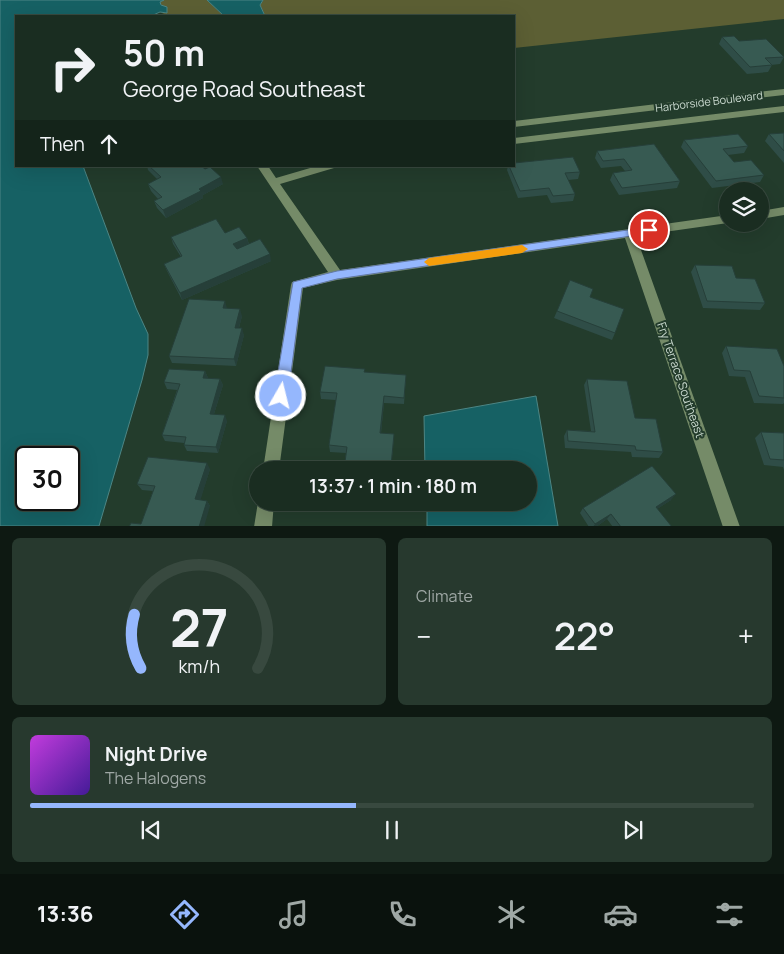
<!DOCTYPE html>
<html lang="en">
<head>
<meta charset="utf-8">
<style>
  :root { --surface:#1a2d21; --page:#27392e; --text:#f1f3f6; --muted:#9fa8a5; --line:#38493f; --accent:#95b7fd }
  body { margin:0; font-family:Manrope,sans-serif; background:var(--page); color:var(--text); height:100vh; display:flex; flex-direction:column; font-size:19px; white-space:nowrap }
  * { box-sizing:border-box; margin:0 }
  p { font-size:16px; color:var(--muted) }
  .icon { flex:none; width:28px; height:28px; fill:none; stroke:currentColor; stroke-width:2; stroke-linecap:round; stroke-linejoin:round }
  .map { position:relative; height:526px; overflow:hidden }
  .sheet { display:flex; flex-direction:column; gap:12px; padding:12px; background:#0e1912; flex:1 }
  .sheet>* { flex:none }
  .top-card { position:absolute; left:15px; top:15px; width:500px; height:152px; border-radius:0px; box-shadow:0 5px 20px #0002,0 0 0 1px var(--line); background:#1a2d21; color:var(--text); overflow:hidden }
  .tools { position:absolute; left:719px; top:182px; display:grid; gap:10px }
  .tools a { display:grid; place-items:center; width:50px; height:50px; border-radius:50%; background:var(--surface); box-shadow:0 5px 20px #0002,0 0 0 1px var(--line); font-size:25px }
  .speed { position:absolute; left:15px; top:446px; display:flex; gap:10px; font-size:25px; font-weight:700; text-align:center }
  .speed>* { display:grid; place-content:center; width:65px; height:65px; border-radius:50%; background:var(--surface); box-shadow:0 5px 20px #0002,0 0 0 1px var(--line); line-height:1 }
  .speed .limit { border:2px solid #111; border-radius:8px; background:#fff; color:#111 }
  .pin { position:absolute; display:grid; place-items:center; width:42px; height:42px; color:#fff; margin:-21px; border:2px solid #fff; border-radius:50%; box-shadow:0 1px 5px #0007 }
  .me { position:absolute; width:55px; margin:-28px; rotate:8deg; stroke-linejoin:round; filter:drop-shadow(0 0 4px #0008) }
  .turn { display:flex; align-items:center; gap:18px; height:105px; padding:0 25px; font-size:22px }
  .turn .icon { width:65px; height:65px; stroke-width:2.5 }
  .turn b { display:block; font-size:35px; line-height:42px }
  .then { display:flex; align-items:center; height:48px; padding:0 25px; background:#0003; gap:10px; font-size:19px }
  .big { font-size:38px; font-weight:600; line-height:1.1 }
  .sheet .tile { flex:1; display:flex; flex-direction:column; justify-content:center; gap:8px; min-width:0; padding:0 18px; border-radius:8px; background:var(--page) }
  .sheet .dial { align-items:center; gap:0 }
  .dial svg { height:130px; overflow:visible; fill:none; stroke:var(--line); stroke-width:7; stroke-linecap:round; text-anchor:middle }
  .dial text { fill:var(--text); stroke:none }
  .song { display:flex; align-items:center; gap:15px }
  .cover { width:60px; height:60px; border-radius:8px; background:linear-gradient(135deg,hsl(290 70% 55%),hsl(260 70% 35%)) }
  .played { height:5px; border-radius:2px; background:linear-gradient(90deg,var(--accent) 45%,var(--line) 45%) }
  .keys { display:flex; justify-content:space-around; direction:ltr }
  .heat { display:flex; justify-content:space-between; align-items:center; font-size:28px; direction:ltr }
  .sheet .tiles { flex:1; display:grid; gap:12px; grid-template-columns:1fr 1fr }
  .tile:last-child { grid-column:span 2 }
  .trip { position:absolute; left:249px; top:461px; width:288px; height:50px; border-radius:25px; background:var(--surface); box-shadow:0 5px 20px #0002,0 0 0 1px var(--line); font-weight:600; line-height:50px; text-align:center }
  .tabs { display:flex; height:80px; justify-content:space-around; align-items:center; background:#0a120d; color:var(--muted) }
  .tabs .icon { width:35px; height:35px }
  .tabs .active { color:var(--accent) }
  .tabs b { font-size:22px; color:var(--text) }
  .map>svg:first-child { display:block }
  .green { fill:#5c5f34 }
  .water { fill:#166164; stroke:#4d8685; fill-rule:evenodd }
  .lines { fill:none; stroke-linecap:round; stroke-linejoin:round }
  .minor { fill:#758b68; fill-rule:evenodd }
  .wall { fill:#2f4d47 }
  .shaded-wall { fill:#263f39 }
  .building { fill:#375a52; stroke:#263f39 }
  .route { fill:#95b7fd; stroke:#6177a4 }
  .slow { fill:#f59e0b }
  .labels { text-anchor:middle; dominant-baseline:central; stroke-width:4; stroke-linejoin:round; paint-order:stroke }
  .far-street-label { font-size:11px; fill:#ccdbd1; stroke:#233c2c }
  .street-label { font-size:12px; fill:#ccdbd1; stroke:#233c2c }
</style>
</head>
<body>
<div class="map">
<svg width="784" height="527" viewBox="0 0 784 527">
  <rect width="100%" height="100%" fill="#233c2c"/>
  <!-- green -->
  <path class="green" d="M 164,0 L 207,0 L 224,16 L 168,16 L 160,12 L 166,13 L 160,2 Z
    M 263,0 L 784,0 L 784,19 L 514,48 L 514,16 L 265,16 L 260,5 Z"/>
  <!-- water -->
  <path class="water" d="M 0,0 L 164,0 L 160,2 L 161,5 L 167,7 L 167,13 L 160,12 L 151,16 L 16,16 L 16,166 L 83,166 L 136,308 L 148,334 L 148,355 L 142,380 L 99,526 L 0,526 ZM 26,458 L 69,458 L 69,500 L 26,500 Z
    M 207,0 L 263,0 L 260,5 L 265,16 L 224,16 Z
    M 536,396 L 558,526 L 427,526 L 427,503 L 528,502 L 528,470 L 425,470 L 424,416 Z"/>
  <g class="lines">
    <!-- minor -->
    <path class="minor" d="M 784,89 L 784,95 L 514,127 L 514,121 Z
      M 784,106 L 784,112 L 514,144 L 514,138 Z
      M 257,166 L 268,166 L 276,178 L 317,166 L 335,166 L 334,168 L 280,184 L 340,270 L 728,215 L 728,223 L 636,236 L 740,527 L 723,527 L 625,238 L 337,280 L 303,288 L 279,470 L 263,470 L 291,285 L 292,282 L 328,272 Z
      M 784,207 L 784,215 L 760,219 L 760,211 Z
      M 258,502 L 274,502 L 272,527 L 254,527 Z"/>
  </g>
  <!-- wall -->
  <path class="wall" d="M 722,37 L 739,41 L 784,57 L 780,64 L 771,65 L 772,65 L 768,72 L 747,74 L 719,44 Z
    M 784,133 L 784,163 L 765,141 L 769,134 Z
    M 684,140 L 748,146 L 744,153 L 728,155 L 734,162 L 764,175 L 760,182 L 712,188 L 681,147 Z
    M 654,144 L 680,181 L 677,188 L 619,195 L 610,180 L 613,173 L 625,171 L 621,166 L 601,168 L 595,158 L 597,151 Z
    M 147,166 L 204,166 L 202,167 L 223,184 L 203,195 L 203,198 L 166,218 L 157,208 L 154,201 L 158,199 L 151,191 L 148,184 L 157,179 L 148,170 Z
    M 508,166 L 580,172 L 578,179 L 568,180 L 575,194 L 573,201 L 551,203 L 547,195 L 518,198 L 507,170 Z
    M 225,233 L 247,238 L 249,244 L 271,261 L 182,300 L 167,271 L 164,264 L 181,257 L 173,244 L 171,237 Z
    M 695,265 L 736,278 L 765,303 L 760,310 L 703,308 L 691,272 Z
    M 590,297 L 615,333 L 612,340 L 554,318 L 557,311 Z
    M 227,308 L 227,309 L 242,316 L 239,328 L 244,335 L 236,366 L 172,363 L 169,356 Z
    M 726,346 L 784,366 L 784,403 L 783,404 L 754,403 L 745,377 L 729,376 L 722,353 Z
    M 205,371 L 208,378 L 220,379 L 223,385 L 214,414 L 227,421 L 218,453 L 187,451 L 184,445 L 184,443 L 165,441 L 162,435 L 177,390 L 167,389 L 164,382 Z
    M 365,372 L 406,375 L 404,404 L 384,403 L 381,433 L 394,434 L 391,470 L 366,470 L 345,468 L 345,462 L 346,453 L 330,452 L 329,445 L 336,400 L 321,399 L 320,392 Z
    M 587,379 L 635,418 L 663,452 L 659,458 L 632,457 L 631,452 L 565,448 L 564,436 L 567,430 L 591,431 L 584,385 Z
    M 761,432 L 784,433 L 784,470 L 783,467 L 764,465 L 755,438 Z
    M 210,469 L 200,500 L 207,501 L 210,506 L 141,524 L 153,491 L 142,490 L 137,484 Z
    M 671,500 L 657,509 L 672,527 L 613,527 L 607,519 L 596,527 L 589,527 L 580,513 L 583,508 Z"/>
  <!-- shaded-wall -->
  <path class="shaded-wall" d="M 221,177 L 223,184 L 203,195 L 203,198 L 166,218 L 163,210 L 199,189 Z
    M 247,238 L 249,246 L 235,252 L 233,244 Z
    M 270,254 L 271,261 L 182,300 L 180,293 Z
    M 225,301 L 227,308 L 225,315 L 223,308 Z
    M 240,309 L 242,316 L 237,335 L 235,328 Z
    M 242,328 L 244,335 L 236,366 L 234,359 Z
    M 205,371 L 208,378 L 203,378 Z
    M 220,379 L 223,385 L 212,420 L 210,414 Z
    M 384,396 L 384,403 L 380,440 L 380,433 Z
    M 225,415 L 227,421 L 218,453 L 216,447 Z
    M 207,463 L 210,469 L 199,505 L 195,499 Z
    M 676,494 L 671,500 L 651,513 L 656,507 Z
    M 207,501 L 210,506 L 204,527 L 199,527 Z
    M 611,514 L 607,519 L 596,527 L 593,527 L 595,524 Z"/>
  <!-- building -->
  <path class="building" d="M 734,36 L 739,41 L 766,39 L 784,57 L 765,58 L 772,65 L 750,67 L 722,37 Z
    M 784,133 L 784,151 L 769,134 Z
    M 738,134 L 748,146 L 723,149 L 734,162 L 751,160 L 764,175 L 716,181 L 684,140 Z
    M 654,144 L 680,181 L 622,188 L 613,173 L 632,170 L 624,159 L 603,161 L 597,151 Z
    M 573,157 L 580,172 L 565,173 L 575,194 L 553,196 L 549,188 L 520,191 L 509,166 L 514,166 L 514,163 Z
    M 149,166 L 201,166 L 205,169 L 210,167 L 221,177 L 199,189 L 201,191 L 163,210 L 154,201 L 162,197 L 148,184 L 161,177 Z
    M 216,219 L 225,233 L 239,227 L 247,238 L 233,244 L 237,249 L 260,239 L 270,254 L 180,293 L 164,264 L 182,256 L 171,237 Z
    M 695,265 L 732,266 L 736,278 L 755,279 L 765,303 L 707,301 Z
    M 570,280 L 593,289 L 590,297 L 624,309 L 615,333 L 557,311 Z
    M 189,299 L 225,301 L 223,308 L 240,309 L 235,328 L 242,328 L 234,359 L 169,356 Z
    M 726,346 L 777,349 L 784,366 L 784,398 L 759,396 L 750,371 L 734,370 Z
    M 325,366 L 365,369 L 364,372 L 406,375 L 404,398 L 384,396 L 380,433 L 394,434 L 391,466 L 345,462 L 347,447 L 329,445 L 337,393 L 320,392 Z
    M 169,369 L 205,371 L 203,378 L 220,379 L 210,414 L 225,415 L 216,447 L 184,445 L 186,437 L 162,435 L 180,384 L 164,382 Z
    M 587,379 L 627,381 L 635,418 L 656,419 L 663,452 L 636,450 L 635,446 L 568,441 L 567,430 L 595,432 Z
    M 761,432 L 784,433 L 784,460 L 770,459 Z
    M 148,457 L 207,463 L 195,499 L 207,501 L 199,527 L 129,527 L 131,523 L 141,524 L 155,486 L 137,484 Z
    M 652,466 L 676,494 L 656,507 L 672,527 L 621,527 L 611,514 L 595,524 L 583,508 Z"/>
  <!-- route -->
  <path class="route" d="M 649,227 L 654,230 L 652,233 L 337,279 L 302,288 L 288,396 L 286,400 L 281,402 L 276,400 L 274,396 L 293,282 L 337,271 Z"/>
  <!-- slow -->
  <path class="slow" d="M 522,245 L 528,249 L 522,253 L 429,266 L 424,262 L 429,258 Z"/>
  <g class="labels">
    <!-- far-street labels -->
    <g class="far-street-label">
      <text transform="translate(709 101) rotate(-7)">Harborside Boulevard</text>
    </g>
    <!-- street labels -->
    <g class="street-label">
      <text transform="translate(681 380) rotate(71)">Fry Terrace Southeast</text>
    </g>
  </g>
</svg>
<div class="tools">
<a><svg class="icon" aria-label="layers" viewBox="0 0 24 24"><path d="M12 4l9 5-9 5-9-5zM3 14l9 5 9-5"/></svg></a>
</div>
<div class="speed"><div class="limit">30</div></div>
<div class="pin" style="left:649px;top:230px;background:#d93025"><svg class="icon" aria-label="arrive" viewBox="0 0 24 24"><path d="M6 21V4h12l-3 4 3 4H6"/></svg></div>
<svg class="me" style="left:281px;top:396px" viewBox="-20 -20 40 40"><circle r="17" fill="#95b7fd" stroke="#fff" stroke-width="3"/><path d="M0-11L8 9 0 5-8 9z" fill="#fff"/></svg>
<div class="trip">13:37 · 1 min · 180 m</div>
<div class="top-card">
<div class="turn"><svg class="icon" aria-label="right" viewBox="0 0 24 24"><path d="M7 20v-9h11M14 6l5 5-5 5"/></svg><div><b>50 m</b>George Road Southeast</div></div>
<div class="then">Then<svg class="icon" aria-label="ahead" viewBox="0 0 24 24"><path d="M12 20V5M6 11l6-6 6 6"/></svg></div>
</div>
</div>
<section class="sheet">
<div class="tiles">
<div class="tile dial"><svg viewBox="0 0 100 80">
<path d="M14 69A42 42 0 1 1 86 69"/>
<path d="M14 69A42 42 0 0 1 10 36" stroke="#95b7fd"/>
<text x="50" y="56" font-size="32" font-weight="700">27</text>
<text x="50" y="72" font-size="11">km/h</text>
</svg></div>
<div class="tile"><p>Climate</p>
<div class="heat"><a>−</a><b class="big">22°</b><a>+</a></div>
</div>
<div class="tile">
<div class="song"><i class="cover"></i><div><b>Night Drive</b><p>The Halogens</p></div></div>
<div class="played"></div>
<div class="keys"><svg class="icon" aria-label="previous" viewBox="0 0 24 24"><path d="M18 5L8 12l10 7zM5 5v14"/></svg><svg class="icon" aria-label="pause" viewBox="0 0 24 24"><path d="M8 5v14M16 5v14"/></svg><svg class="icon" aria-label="next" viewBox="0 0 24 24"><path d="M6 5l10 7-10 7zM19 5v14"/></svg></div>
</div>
</div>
</section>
<nav class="tabs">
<b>13:36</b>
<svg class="icon active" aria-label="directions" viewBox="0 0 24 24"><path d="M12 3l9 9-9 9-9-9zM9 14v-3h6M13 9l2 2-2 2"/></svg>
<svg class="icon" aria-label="music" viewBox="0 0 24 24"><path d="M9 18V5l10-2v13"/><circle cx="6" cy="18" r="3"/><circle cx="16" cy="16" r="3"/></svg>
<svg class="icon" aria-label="phone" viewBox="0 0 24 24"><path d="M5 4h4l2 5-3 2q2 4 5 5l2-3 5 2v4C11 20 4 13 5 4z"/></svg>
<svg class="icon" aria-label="climate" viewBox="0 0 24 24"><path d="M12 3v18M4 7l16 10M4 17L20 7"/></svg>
<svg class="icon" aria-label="car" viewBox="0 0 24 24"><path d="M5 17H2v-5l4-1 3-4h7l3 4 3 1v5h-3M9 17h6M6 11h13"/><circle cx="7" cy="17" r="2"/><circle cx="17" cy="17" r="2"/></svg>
<svg class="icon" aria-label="filters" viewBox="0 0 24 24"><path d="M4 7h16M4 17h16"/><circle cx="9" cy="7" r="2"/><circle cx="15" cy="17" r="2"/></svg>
</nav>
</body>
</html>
